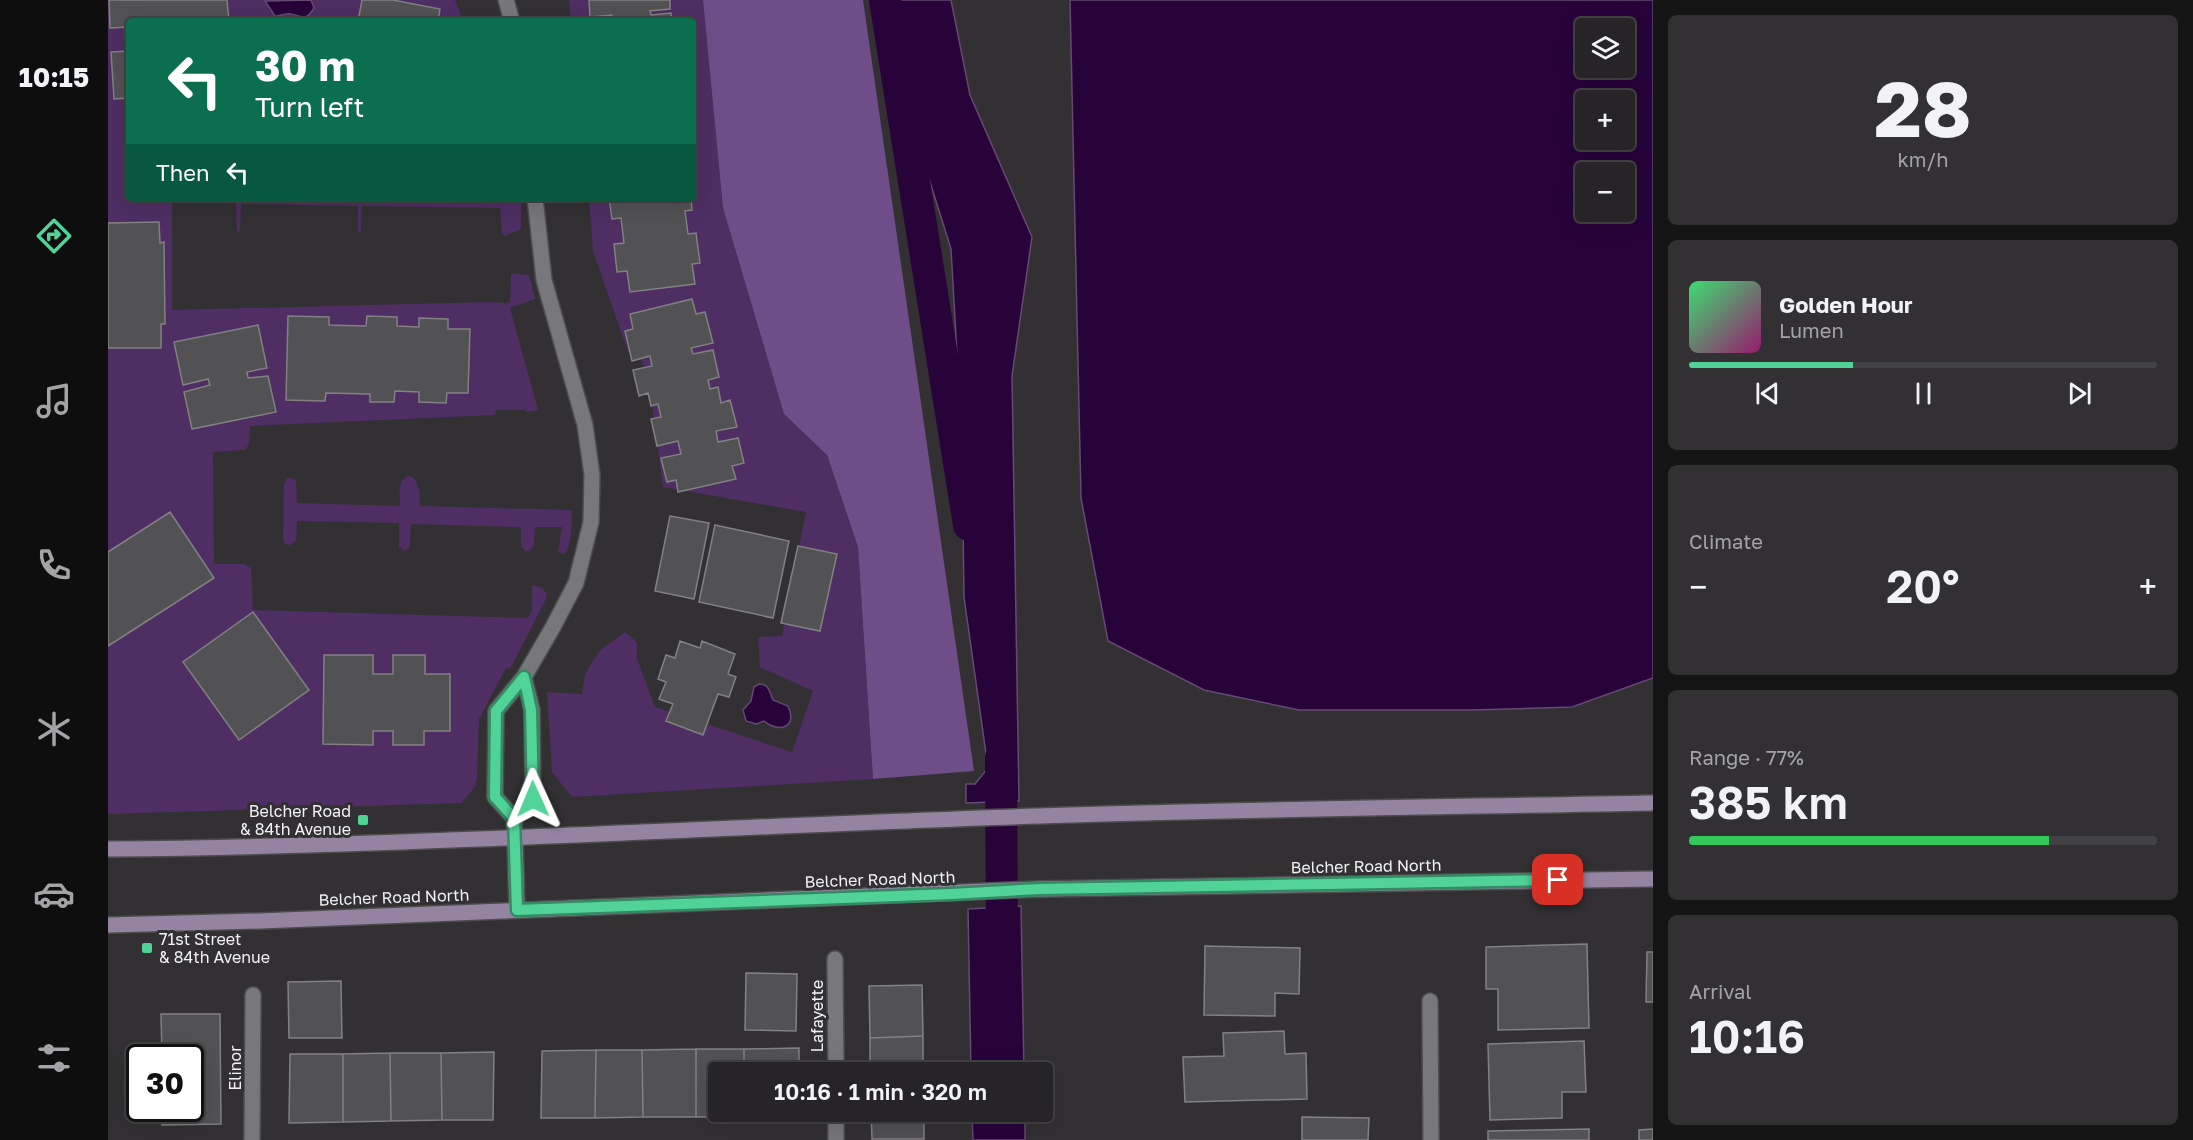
<!DOCTYPE html>
<html lang="en">
<head>
<meta charset="utf-8">
<style>
  :root { --surface:#262426; --page:#323032; --text:#f1f3f6; --muted:#a4a4a7; --line:#424143; --accent:#51d398 }
  body { margin:0; font-family:"Golos Text",sans-serif; background:var(--page); color:var(--text); height:100vh; display:flex; flex-direction:column; font-size:22px; white-space:nowrap }
  * { box-sizing:border-box; margin:0 }
  p { font-size:20px; color:var(--muted) }
  .icon { flex:none; width:33px; height:33px; fill:none; stroke:currentColor; stroke-width:2; stroke-linecap:round; stroke-linejoin:round }
  .map { position:relative; flex:1; overflow:hidden }
  .side { display:flex; flex-direction:column; gap:15px; padding:15px; background:#151415; width:540px }
  .side>* { flex:none }
  .guide { position:absolute; left:18px; top:18px; width:570px; height:183px; border-radius:6px; box-shadow:0 6px 24px #0002,0 0 0 2px var(--line); background:#0b6e4f; color:#fff; overflow:hidden }
  .fabs { position:absolute; left:1467px; top:18px; display:grid; gap:12px }
  .fabs a { display:grid; place-items:center; width:60px; height:60px; border-radius:6px; background:var(--surface); box-shadow:0 6px 24px #0002,0 0 0 2px var(--line); font-size:30px }
  .speed { position:absolute; left:18px; top:1044px; display:flex; gap:12px; font-size:30px; font-weight:700; text-align:center }
  .speed>* { display:grid; place-content:center; width:78px; height:78px; border-radius:50%; background:var(--surface); box-shadow:0 6px 24px #0002,0 0 0 2px var(--line); line-height:1 }
  .speed .limit { border:3px solid #111; border-radius:9px; background:#fff; color:#111 }
  .pin { position:absolute; display:grid; place-items:center; width:51px; height:51px; color:#fff; margin:-26px; border-radius:12px; box-shadow:0 3px 9px #0006 }
  .me { position:absolute; width:66px; margin:-33px; rotate:359deg; stroke-linejoin:round; filter:drop-shadow(0 0 4px #0008) }
  .turn { display:flex; align-items:center; gap:21px; height:126px; padding:0 30px; font-size:27px }
  .turn .icon { width:78px; height:78px; stroke-width:2.5 }
  .turn b { display:block; font-size:42px; line-height:51px }
  .then { display:flex; align-items:center; height:57px; padding:0 30px; background:#0003; gap:12px; font-size:22px }
  .big { font-size:45px; font-weight:600; line-height:1.1 }
  .side .widget { flex:1; display:flex; flex-direction:column; justify-content:center; gap:9px; min-width:0; padding:0 21px; border-radius:9px; background:var(--page) }
  .side .dial { align-items:center; gap:0 }
  .dial b { font-size:78px; line-height:1 }
  .song { display:flex; align-items:center; gap:18px }
  .cover { width:72px; height:72px; border-radius:9px; background:linear-gradient(135deg,hsl(140 70% 55%),hsl(320 70% 35%)) }
  .played { height:6px; border-radius:3px; background:linear-gradient(90deg,var(--accent) 35%,var(--line) 35%) }
  .keys { display:flex; justify-content:space-around; direction:ltr }
  .heat { display:flex; justify-content:space-between; align-items:center; font-size:33px; direction:ltr }
  .charge { height:9px; border-radius:4px; background:linear-gradient(90deg,#34c759 77%,var(--line) 0) }
  .trip { position:absolute; left:600px; top:1062px; width:345px; height:60px; border-radius:6px; background:var(--surface); box-shadow:0 6px 24px #0002,0 0 0 2px var(--line); font-weight:600; line-height:60px; text-align:center }
  main { display:flex; flex:1; min-height:0 }
  .menu { display:flex; flex-direction:column; width:108px; justify-content:space-around; align-items:center; background:#0f0e0f; color:var(--muted) }
  .menu .icon { width:42px; height:42px }
  .menu .current { color:var(--accent) }
  .menu b { font-size:27px; color:var(--text) }
  .map>svg:first-child { display:block }
  .green { fill:#4e2e63 }
  .forest { fill:#6f4d88 }
  .water { fill:#27033a; stroke:#644a72; stroke-width:1.5; fill-rule:evenodd }
  .lines { fill:none; stroke-linecap:round; stroke-linejoin:round }
  .canal { stroke:#27033a; stroke-width:32 }
  .building { fill:#525153; stroke:#828083; stroke-width:1.5 }
  .street-casing { stroke:#4e4c4f; stroke-width:18 }
  .secondary-casing { stroke:#4e4c4f; stroke-width:18 }
  .street { stroke:#78777a; stroke-width:15 }
  .secondary { stroke:#9484a1; stroke-width:15 }
  .route-casing { stroke:#358963; stroke-width:15 }
  .route { stroke:#51d398; stroke-width:10 }
  .poi-dot { fill:#51d398; stroke:#323033; stroke-width:2 }
  .labels { text-anchor:middle; dominant-baseline:central; stroke-width:6; stroke-linejoin:round; paint-order:stroke }
  .poi-label { font-size:16px; fill:#f2f1f3; stroke:#323033; text-anchor:end }
  .street-label { font-size:16px; fill:#f2f1f3; stroke:#323033 }
</style>
</head>
<body>
<main>
<nav class="menu">
<b>10:15</b>
<svg class="icon current" aria-label="directions" viewBox="0 0 24 24"><path d="M12 3l9 9-9 9-9-9zM9 14v-3h6M13 9l2 2-2 2"/></svg>
<svg class="icon" aria-label="music" viewBox="0 0 24 24"><path d="M9 18V5l10-2v13"/><circle cx="6" cy="18" r="3"/><circle cx="16" cy="16" r="3"/></svg>
<svg class="icon" aria-label="phone" viewBox="0 0 24 24"><path d="M5 4h4l2 5-3 2q2 4 5 5l2-3 5 2v4C11 20 4 13 5 4z"/></svg>
<svg class="icon" aria-label="climate" viewBox="0 0 24 24"><path d="M12 3v18M4 7l16 10M4 17L20 7"/></svg>
<svg class="icon" aria-label="car" viewBox="0 0 24 24"><path d="M5 17H2v-5l4-1 3-4h7l3 4 3 1v5h-3M9 17h6M6 11h13"/><circle cx="7" cy="17" r="2"/><circle cx="17" cy="17" r="2"/></svg>
<svg class="icon" aria-label="filters" viewBox="0 0 24 24"><path d="M4 7h16M4 17h16"/><circle cx="9" cy="7" r="2"/><circle cx="15" cy="17" r="2"/></svg>
</nav>
<div class="map">
<svg width="1545" height="1140" viewBox="0 0 1545 1140">
  <rect width="100%" height="100%" fill="#323033"/>
  <!-- green -->
  <path class="green" d="M 0,0 L 347,0 L 355,21 L 21,21 L 21,198 L 64,198 L 64,310 L 379,302 L 400,303 L 402,301 L 403,275 L 404,273 L 421,275 L 427,299 L 402,308 L 430,410 L 418,412 L 418,410 L 388,410 L 387,415 L 142,426 L 141,444 L 137,450 L 105,452 L 106,564 L 136,564 L 143,568 L 145,610 L 420,618 L 424,610 L 424,586 C 431,585 436,589 439,594 L 437,601 L 403,667 L 398,668 L 371,719 L 369,779 L 367,787 L 353,803 L 0,814 Z
    M 461,0 L 595,0 L 615,208 L 676,414 L 719,455 L 750,547 L 765,779 L 464,797 L 444,772 L 439,692 L 474,694 L 477,674 L 492,650 L 517,632 L 529,642 L 529,659 L 547,707 L 684,752 L 705,691 L 652,667 L 650,637 L 674,636 L 698,512 L 555,487 L 541,381 L 529,349 L 520,352 L 485,251 L 481,198 L 585,198 L 585,21 L 463,21 Z
    M 128,198 L 413,198 L 413,229 L 397,236 L 394,234 L 392,208 L 254,206 L 253,232 L 250,232 L 250,206 L 133,204 L 132,231 L 129,232 Z
    M 180,477 L 188,480 L 189,503 L 292,506 C 292,499 290,487 294,481 C 305,464 315,492 311,506 L 464,510 C 463,523 465,545 456,554 L 450,552 L 454,527 L 427,527 L 426,546 L 421,551 L 417,551 L 413,546 L 413,527 L 303,524 L 302,547 L 297,551 L 291,547 L 291,523 L 189,521 L 188,541 L 182,545 L 177,544 L 175,540 L 176,484 Z"/>
  <!-- forest -->
  <path class="forest" d="M 595,0 L 755,0 L 866,771 L 765,779 L 750,547 L 719,455 L 676,414 L 615,208 Z"/>
  <!-- water -->
  <path class="water" d="M 203,0 L 206,8 C 198,21 195,17 183,14 C 178,13 172,16 167,16 L 157,1 Z
    M 770,0 L 843,0 L 862,95 L 924,237 L 904,376 L 911,801 L 858,803 L 858,784 L 867,784 L 880,768 L 856,597 L 854,442 L 843,249 L 775,32 Z
    M 962,0 L 1545,0 L 1545,678 L 1464,707 L 1364,710 L 1191,710 L 1096,690 L 1000,641 L 973,498 ZM 1516,28 L 1516,68 L 1478,68 L 1478,28 ZM 1516,100 L 1516,140 L 1478,140 L 1478,100 ZM 1516,172 L 1516,212 L 1478,212 L 1478,172 Z
    M 651,684 C 662,684 661,692 665,700 L 680,706 C 690,727 671,734 656,721 L 648,724 L 638,721 L 635,710 L 643,701 L 646,687 Z
    M 913,906 L 916,1072 L 863,1072 L 860,909 Z
    M 864,1112 L 917,1112 L 917,1140 L 865,1140 Z"/>
  <g class="lines">
    <!-- canal -->
    <path class="canal" d="M 777,0 L 861,525
      M 893,758 L 894,949"/>
  </g>
  <!-- building -->
  <path class="building" d="M 1,0 L 119,0 L 121,21 L 21,21 L 21,27 L 2,28 Z
    M 254,0 L 285,0 L 332,9 L 330,21 L 250,21 Z
    M 481,0 L 562,0 L 562,9 L 542,11 L 543,15 L 563,13 L 564,21 L 505,21 L 504,15 L 482,17 Z
    M 21,51 L 21,98 L 6,99 L 3,52 Z
    M 501,198 L 583,198 L 584,210 L 577,211 L 580,234 L 588,233 L 592,263 L 584,264 L 587,284 L 522,292 L 519,271 L 509,272 L 506,244 L 516,243 L 513,218 L 504,219 Z
    M 51,222 L 52,243 L 56,242 L 57,324 L 53,324 L 53,348 L 0,348 L 0,223 Z
    M 584,299 L 588,314 L 597,312 L 605,343 L 583,348 L 585,354 L 605,350 L 611,377 L 600,380 L 602,389 L 610,387 L 613,403 L 622,400 L 629,427 L 608,431 L 610,442 L 630,438 L 636,463 L 624,466 L 628,479 L 570,492 L 568,480 L 559,482 L 553,458 L 573,454 L 570,441 L 549,446 L 543,419 L 553,417 L 550,404 L 543,406 L 540,393 L 531,396 L 525,370 L 544,366 L 542,356 L 524,361 L 517,331 L 525,329 L 522,314 Z
    M 180,316 L 221,317 L 221,325 L 258,326 L 259,316 L 289,317 L 289,326 L 311,327 L 311,318 L 340,319 L 340,329 L 362,329 L 360,393 L 339,393 L 338,403 L 311,402 L 311,392 L 287,391 L 286,402 L 262,402 L 262,394 L 218,393 L 217,401 L 178,400 Z
    M 150,325 L 159,368 L 139,372 L 140,378 L 160,376 L 168,412 L 84,429 L 76,392 L 102,385 L 100,379 L 75,385 L 66,342 Z
    M 62,512 L 106,578 L 0,646 L 0,552 Z
    M 562,516 L 601,523 L 586,599 L 547,591 Z
    M 607,525 L 681,541 L 665,618 L 591,602 Z
    M 690,546 L 729,554 L 712,631 L 673,623 Z
    M 145,612 L 201,690 L 131,740 L 75,662 Z
    M 572,641 L 592,648 L 594,641 L 627,654 L 620,674 L 628,677 L 621,697 L 610,694 L 595,735 L 558,721 L 565,704 L 551,699 L 558,682 L 550,679 L 558,655 L 567,658 Z
    M 216,655 L 265,655 L 265,674 L 285,674 L 285,655 L 317,655 L 317,674 L 342,674 L 342,731 L 316,731 L 316,745 L 285,745 L 285,731 L 265,731 L 265,745 L 215,744 Z
    M 1479,944 L 1481,1028 L 1390,1030 L 1390,989 L 1378,989 L 1378,947 Z
    M 1097,946 L 1192,948 L 1191,994 L 1167,993 L 1167,1016 L 1096,1015 Z
    M 1539,952 L 1545,952 L 1545,1002 L 1538,1002 Z
    M 638,973 L 689,974 L 688,1031 L 637,1030 Z
    M 233,981 L 234,1038 L 181,1038 L 180,982 Z
    M 814,985 L 815,1036 L 762,1038 L 761,986 Z
    M 53,1014 L 112,1014 L 113,1124 L 54,1125 L 54,1108 L 82,1108 L 82,1058 L 54,1058 Z
    M 1176,1031 L 1177,1054 L 1198,1053 L 1199,1099 L 1077,1102 L 1075,1057 L 1116,1056 L 1115,1033 Z
    M 815,1036 L 815,1072 L 762,1072 L 762,1038 Z
    M 1476,1041 L 1478,1092 L 1454,1092 L 1454,1118 L 1382,1120 L 1380,1044 Z
    M 691,1048 L 691,1072 L 636,1072 L 636,1049 Z
    M 588,1049 L 636,1049 L 636,1072 L 610,1072 L 610,1112 L 637,1112 L 637,1117 L 588,1117 Z
    M 588,1049 L 588,1117 L 535,1117 L 534,1050 Z
    M 488,1050 L 534,1050 L 535,1117 L 487,1118 Z
    M 488,1050 L 487,1118 L 433,1118 L 434,1051 Z
    M 386,1052 L 385,1120 L 334,1120 L 333,1053 Z
    M 282,1053 L 333,1053 L 334,1120 L 283,1121 Z
    M 282,1053 L 283,1121 L 235,1122 L 235,1054 Z
    M 182,1054 L 235,1054 L 235,1122 L 181,1123 Z
    M 637,1112 L 690,1112 L 690,1116 L 637,1117 Z
    M 763,1112 L 816,1112 L 816,1139 L 764,1139 Z
    M 1194,1117 L 1261,1118 L 1260,1140 L 1194,1140 Z
    M 1481,1129 L 1481,1140 L 1380,1140 L 1380,1131 Z
    M 1545,1129 L 1545,1140 L 1531,1140 L 1531,1130 Z"/>
  <g class="lines">
    <!-- street casing -->
    <g class="street-casing">
      <path id="street" d="M 398,0 L 404,21
        M 406,818 L 425,799 L 424,710 L 416,677
        M 407,838 L 406,818 L 387,797 L 388,711 L 416,677 L 445,627 L 468,583 L 483,522 L 484,475 L 477,425 L 436,280 L 427,198
        M 727,959 L 728,1072
        M 1322,1001 L 1323,1140
        M 728,1112 L 728,1140
        M 144,1140 L 145,995"/>
    </g>
    <!-- secondary casing -->
    <g class="secondary-casing">
      <path id="secondary" d="M 407,838 L 409,910
        M 0,849 C 311,846 621,826 931,816 C 1136,809 1341,807 1545,803
        M 0,925 L 152,921 L 931,889 L 1545,879"/>
    </g>
    <!-- street -->
    <use href="#street" class="street"/>
    <!-- secondary -->
    <use href="#secondary" class="secondary"/>
  </g>
  <g class="lines">
    <!-- route casing -->
    <g class="route-casing">
      <path id="route" d="M 425,799 L 423,710 L 416,677 L 388,711 L 387,797 L 406,818 L 409,910 L 843,894 L 931,889 L 1450,880"/>
    </g>
    <!-- route -->
    <use href="#route" class="route"/>
  </g>
  <!-- markers -->
  <g class="poi-dot">
    <rect x="249" y="814" width="12" height="12" rx="3"/>
    <rect x="33" y="942" width="12" height="12" rx="3"/>
  </g>
  <g class="labels">
    <!-- poi labels -->
    <g class="poi-label">
      <text x="243" y="811">Belcher Road<tspan x="243" dy="18">&amp; 84th Avenue</tspan></text>
      <text x="51" y="939" text-anchor="start">71st Street<tspan x="51" dy="18">&amp; 84th Avenue</tspan></text>
    </g>
    <!-- street labels -->
    <g class="street-label">
      <text transform="translate(1258 866) rotate(-1)">Belcher Road North</text>
      <text transform="translate(772 879) rotate(-2)">Belcher Road North</text>
      <text transform="translate(286 897) rotate(-2)">Belcher Road North</text>
      <text transform="translate(709 1016) rotate(-90)">Lafayette</text>
      <text transform="translate(127 1068) rotate(-90)">Elinor</text>
    </g>
  </g>
</svg>
<div class="fabs">
<a><svg class="icon" aria-label="layers" viewBox="0 0 24 24"><path d="M12 4l9 5-9 5-9-5zM3 14l9 5 9-5"/></svg></a>
<a>+</a>
<a>−</a>
</div>
<div class="speed"><div class="limit">30</div></div>
<div class="pin" style="left:1450px;top:880px;background:#d93025"><svg class="icon" aria-label="arrive" viewBox="0 0 24 24"><path d="M6 21V4h12l-3 4 3 4H6"/></svg></div>
<svg class="me" style="left:425px;top:799px" viewBox="-20 -20 40 40"><path d="M0-17L14 15 0 8-14 15z" fill="#51d398" stroke="#fff" stroke-width="4"/></svg>
<div class="trip">10:16 · 1 min · 320 m</div>
<div class="guide">
<div class="turn"><svg class="icon" aria-label="left" viewBox="0 0 24 24"><path d="M17 20v-9H6M10 6l-5 5 5 5"/></svg><div><b>30 m</b>Turn left</div></div>
<div class="then">Then<svg class="icon" aria-label="left" viewBox="0 0 24 24"><path d="M17 20v-9H6M10 6l-5 5 5 5"/></svg></div>
</div>
</div>
<section class="side">
<div class="widget dial"><b>28</b><p>km/h</p></div>
<div class="widget">
<div class="song"><i class="cover"></i><div><b>Golden Hour</b><p>Lumen</p></div></div>
<div class="played"></div>
<div class="keys"><svg class="icon" aria-label="previous" viewBox="0 0 24 24"><path d="M18 5L8 12l10 7zM5 5v14"/></svg><svg class="icon" aria-label="pause" viewBox="0 0 24 24"><path d="M8 5v14M16 5v14"/></svg><svg class="icon" aria-label="next" viewBox="0 0 24 24"><path d="M6 5l10 7-10 7zM19 5v14"/></svg></div>
</div>
<div class="widget"><p>Climate</p>
<div class="heat"><a>−</a><b class="big">20°</b><a>+</a></div>
</div>
<div class="widget"><p>Range · 77%</p><b class="big">385 km</b><div class="charge"></div></div>
<div class="widget"><p>Arrival</p><b class="big">10:16</b></div>
</section>
</main>
</body>
</html>
